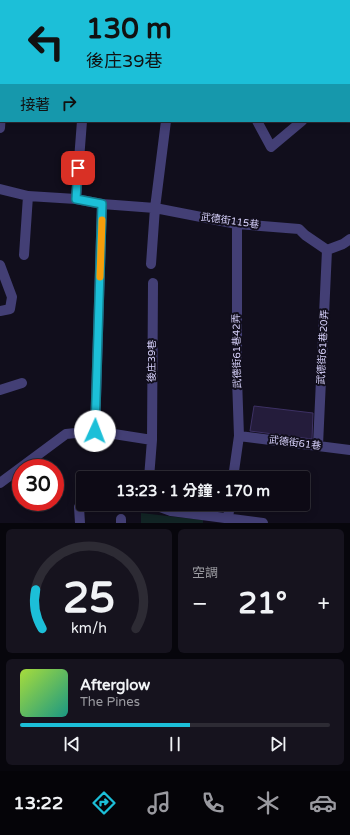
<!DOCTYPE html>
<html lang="zh-TW">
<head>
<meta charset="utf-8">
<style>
  :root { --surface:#0d0a15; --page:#16131e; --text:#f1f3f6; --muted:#9a9aa0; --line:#2d2b34; --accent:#1cbfd8 }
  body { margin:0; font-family:"Varela Round","Noto Sans TC",sans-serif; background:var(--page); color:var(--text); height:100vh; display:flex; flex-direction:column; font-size:15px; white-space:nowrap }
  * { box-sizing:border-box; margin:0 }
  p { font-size:13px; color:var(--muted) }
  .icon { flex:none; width:22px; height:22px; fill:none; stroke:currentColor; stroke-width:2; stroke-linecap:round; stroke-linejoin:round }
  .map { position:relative; height:523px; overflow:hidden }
  .side { display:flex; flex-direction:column; gap:6px; padding:6px; background:#07060c; flex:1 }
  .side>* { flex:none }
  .banner { position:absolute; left:0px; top:0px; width:350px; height:122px; box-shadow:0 2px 10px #0003,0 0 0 1px var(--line); background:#1cbfd8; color:#111; overflow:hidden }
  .speed { position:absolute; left:12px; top:459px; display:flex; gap:8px; font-size:20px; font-weight:700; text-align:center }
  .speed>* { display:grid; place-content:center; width:52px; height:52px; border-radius:50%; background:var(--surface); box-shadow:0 2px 10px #0003,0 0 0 1px var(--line); line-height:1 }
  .speed .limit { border:6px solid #d22; background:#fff; color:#111 }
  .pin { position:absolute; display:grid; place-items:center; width:34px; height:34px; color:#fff; margin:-17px; border-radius:8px; box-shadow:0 2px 6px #0006 }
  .me { position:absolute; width:44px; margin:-22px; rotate:2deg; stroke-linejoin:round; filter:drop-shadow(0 0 3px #0008) }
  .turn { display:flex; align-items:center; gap:14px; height:84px; padding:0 20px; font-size:18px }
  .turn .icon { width:52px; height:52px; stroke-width:2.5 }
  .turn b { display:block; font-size:28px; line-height:34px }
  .then { display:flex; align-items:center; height:38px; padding:0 20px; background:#0003; gap:8px; font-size:15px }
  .big { font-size:30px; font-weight:700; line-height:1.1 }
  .side .tile { flex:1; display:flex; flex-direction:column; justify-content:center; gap:6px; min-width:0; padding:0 14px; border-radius:6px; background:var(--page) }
  .side .dial { align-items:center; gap:0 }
  .dial svg { height:104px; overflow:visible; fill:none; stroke:var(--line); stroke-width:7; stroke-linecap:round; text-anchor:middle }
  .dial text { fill:var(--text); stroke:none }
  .song { display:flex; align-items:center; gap:12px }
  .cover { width:48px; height:48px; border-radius:6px; background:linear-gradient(135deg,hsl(80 70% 55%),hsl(170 70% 35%)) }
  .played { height:4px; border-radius:2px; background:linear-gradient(90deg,var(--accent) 55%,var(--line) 55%) }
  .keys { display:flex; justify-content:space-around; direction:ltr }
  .heat { display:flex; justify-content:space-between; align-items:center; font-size:22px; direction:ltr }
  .side .tiles { flex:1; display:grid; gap:6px; grid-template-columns:1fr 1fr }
  .tile:last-child { grid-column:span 2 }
  .trip { position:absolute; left:76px; top:471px; width:234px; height:40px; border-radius:4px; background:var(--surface); box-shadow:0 2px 10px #0003,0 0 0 1px var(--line); font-weight:700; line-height:40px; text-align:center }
  .dock { display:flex; height:64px; justify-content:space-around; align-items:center; background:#050408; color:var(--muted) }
  .dock .icon { width:28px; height:28px }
  .dock .active { color:var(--accent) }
  .dock b { font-size:18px; color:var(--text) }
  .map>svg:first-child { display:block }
  .green { fill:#122525 }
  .building { fill:#241c3b; stroke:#3d3164 }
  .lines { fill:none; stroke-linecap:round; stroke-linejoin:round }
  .minor { stroke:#433f75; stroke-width:10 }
  .route-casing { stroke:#127c8c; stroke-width:10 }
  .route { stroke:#1cbfd8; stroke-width:7 }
  .slow { stroke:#f59e0b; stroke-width:7 }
  .labels { text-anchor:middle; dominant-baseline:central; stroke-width:4; stroke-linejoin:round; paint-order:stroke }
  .street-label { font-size:10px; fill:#d5cff9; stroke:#110e1c }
</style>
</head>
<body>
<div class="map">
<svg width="350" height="523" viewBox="0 0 350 523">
  <rect width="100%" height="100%" fill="#110e1c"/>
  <!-- green -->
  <path class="green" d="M 141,513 L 203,520 L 203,523 L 141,523 Z"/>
  <!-- building -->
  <path class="building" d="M 254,406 L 313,413 L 312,439 L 250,431 Z"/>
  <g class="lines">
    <!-- minor -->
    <path class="minor" d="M 89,0 L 89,1
      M 179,0 L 181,1
      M 283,0 L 285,1
      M 9,1 L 9,0
      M 349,36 L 350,36
      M 0,76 L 1,76
      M 349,86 L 350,87
      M 257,121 L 271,147 L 302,121
      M 0,128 L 1,113
      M 0,189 L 28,196
      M 76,199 L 82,121
      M 102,204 L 155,208 L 237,224 L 299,229 L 305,235 L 327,250 L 343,244 L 350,239
      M 151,264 L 155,208 L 166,121
      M 0,265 L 12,297 L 10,309 L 0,311
      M 0,390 L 22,383
      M 95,431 L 152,440 L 149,478
      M 239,436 L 350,450
      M 152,440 L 153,283
      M 318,445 L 327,250
      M 233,478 L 239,436 L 237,379 L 237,224
      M 0,483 L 66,434 L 95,431 L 102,204 L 76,199 L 28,196 L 24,255
      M 152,504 L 171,511 L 263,523
      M 79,507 L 80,523
      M 228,518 L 230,504
      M 121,519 L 121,523"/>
  </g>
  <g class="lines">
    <!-- route casing -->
    <g class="route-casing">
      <path id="route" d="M 78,168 L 76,199 L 102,204 L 95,431"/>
    </g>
    <!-- route -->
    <use href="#route" class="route"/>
    <!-- slow -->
    <path class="slow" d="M 100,277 L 102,220"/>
  </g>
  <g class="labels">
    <!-- street labels -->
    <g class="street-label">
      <text transform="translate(230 221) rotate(8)">武德街115巷</text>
      <text transform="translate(323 347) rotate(-87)">武德街61巷20弄</text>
      <text transform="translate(237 351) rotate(-91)">武德街61巷42弄</text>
      <text transform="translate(152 361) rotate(-90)">後庄39巷</text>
      <text transform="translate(295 443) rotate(7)">武德街61巷</text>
    </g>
  </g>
</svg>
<div class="speed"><div class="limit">30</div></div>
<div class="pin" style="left:78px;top:168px;background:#d93025"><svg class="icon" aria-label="arrive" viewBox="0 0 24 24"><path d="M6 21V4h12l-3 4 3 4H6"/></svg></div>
<svg class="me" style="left:95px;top:431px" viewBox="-20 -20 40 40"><circle r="19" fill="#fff"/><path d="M0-13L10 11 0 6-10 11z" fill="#1cbfd8"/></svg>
<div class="trip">13:23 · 1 分鐘 · 170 m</div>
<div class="banner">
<div class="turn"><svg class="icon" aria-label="left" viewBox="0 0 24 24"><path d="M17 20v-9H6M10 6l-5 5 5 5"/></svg><div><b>130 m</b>後庄39巷</div></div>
<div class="then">接著<svg class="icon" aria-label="right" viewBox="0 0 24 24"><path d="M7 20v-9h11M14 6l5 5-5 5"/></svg></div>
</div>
</div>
<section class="side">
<div class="tiles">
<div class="tile dial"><svg viewBox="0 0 100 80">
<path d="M14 69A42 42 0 1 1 86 69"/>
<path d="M14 69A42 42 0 0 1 9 39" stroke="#1cbfd8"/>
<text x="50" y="56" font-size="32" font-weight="700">25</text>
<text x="50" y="72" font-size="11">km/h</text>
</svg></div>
<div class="tile"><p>空調</p>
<div class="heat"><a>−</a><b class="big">21°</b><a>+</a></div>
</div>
<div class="tile">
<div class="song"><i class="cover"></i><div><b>Afterglow</b><p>The Pines</p></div></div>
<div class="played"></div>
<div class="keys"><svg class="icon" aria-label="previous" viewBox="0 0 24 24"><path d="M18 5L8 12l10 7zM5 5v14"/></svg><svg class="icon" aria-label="pause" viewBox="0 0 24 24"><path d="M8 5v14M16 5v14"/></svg><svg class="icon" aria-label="next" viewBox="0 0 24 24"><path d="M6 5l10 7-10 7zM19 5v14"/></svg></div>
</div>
</div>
</section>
<nav class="dock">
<b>13:22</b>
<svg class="icon active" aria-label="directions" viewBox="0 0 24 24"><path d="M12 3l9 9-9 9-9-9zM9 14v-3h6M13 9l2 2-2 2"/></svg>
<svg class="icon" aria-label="music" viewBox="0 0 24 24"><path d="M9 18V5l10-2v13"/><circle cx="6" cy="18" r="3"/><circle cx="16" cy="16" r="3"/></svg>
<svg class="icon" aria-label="phone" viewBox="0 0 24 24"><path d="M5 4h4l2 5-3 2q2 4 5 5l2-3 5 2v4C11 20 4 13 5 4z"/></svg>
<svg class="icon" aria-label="climate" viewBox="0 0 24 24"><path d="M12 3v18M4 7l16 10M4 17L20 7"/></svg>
<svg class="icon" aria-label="car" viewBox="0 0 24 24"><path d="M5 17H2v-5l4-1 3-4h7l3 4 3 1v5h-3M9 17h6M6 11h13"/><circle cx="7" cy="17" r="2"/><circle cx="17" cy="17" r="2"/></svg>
</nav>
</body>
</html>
